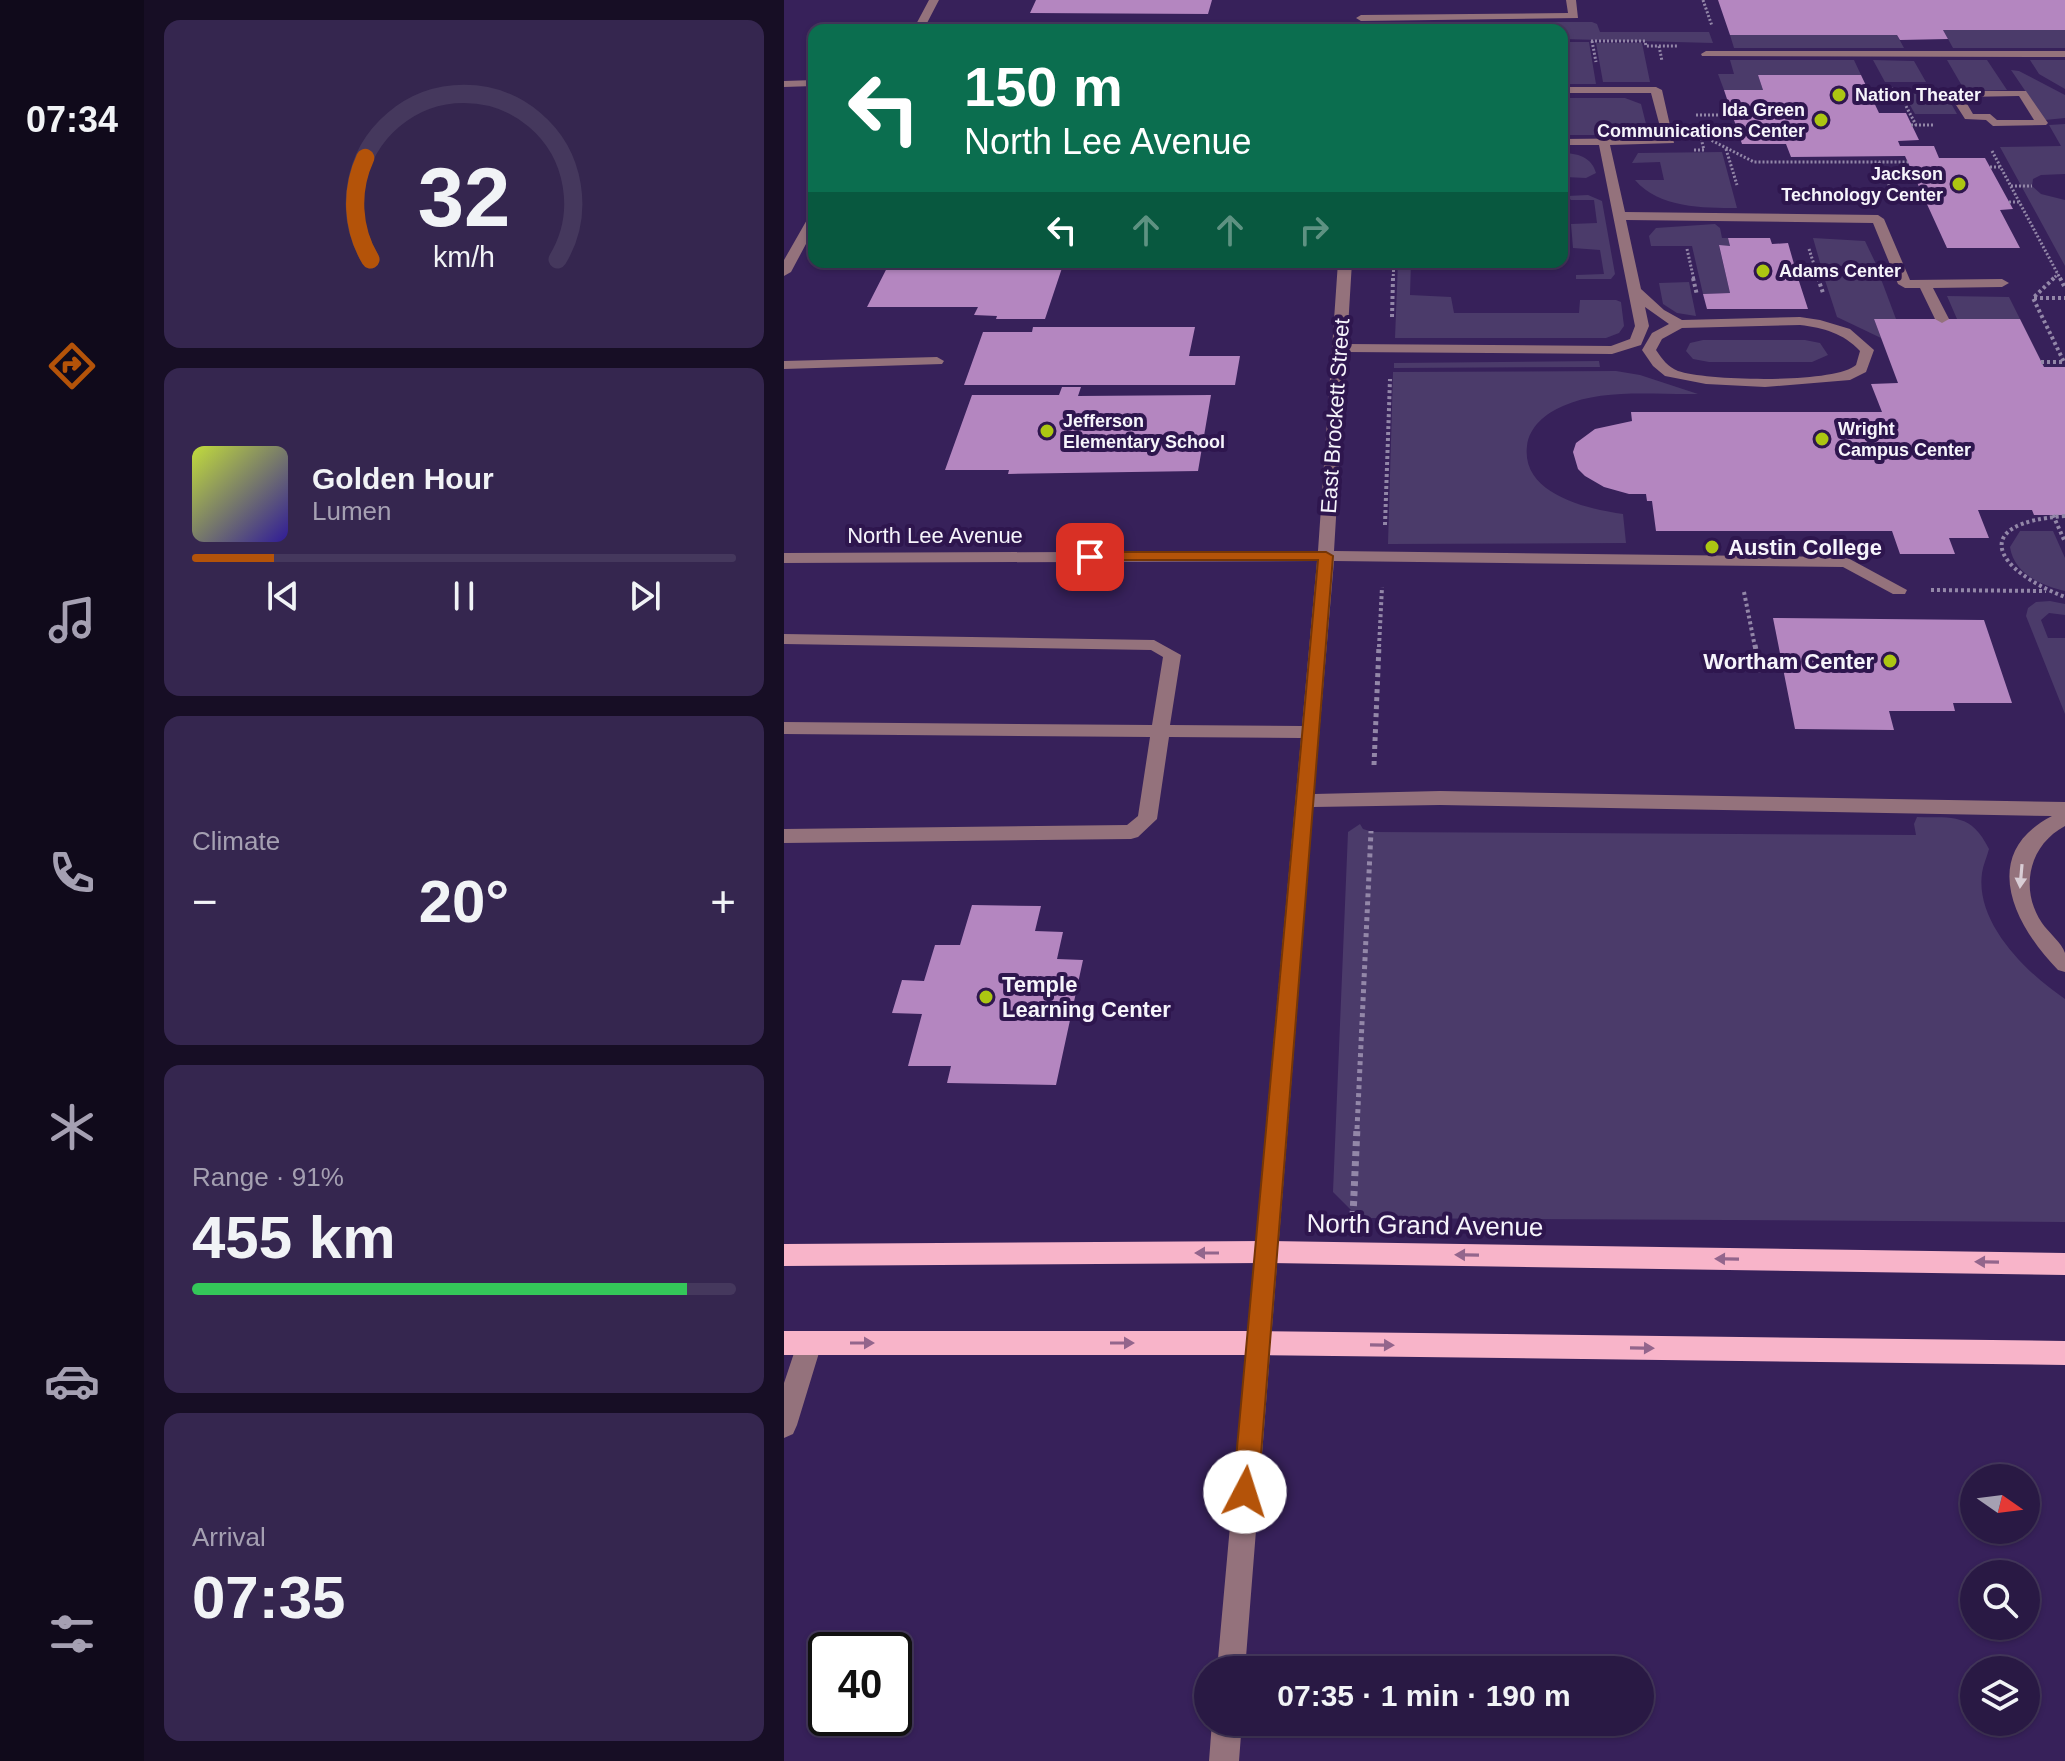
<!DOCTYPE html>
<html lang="en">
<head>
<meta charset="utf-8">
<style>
  :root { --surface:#291944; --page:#35264f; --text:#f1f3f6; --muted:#a5a0b2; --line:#45385d; --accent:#b45309 }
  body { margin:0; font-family:Arial,sans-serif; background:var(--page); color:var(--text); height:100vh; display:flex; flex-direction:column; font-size:30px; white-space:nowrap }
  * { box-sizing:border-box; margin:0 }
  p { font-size:26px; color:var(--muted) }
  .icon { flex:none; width:44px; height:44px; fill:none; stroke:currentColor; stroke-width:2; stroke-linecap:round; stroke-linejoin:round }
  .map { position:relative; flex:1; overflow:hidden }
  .drawer { display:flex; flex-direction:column; gap:20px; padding:20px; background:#170e25; width:640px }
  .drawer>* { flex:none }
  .guide { position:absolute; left:24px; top:24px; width:760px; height:244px; border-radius:16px; box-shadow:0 2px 6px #0004,0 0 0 2px var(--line); background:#0b6e4f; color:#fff; overflow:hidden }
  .needle { width:52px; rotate:104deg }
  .fabs { position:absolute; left:1176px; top:1464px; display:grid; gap:16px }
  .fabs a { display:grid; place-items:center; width:80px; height:80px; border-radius:50%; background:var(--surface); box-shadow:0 2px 6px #0004,0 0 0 2px var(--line); font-size:40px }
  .speed { position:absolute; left:24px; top:1632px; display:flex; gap:16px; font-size:40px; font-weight:700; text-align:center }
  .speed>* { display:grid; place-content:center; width:104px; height:104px; border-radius:50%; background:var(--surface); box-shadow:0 2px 6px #0004,0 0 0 2px var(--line); line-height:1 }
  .speed .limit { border:4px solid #111; border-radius:12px; background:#fff; color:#111 }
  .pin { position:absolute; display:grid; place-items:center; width:68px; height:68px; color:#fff; margin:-34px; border-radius:16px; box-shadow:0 4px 12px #0006 }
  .me { position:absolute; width:88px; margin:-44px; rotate:5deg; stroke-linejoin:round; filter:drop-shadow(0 0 6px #0008) }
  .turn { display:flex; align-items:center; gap:28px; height:168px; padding:0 24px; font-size:36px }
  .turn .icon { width:104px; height:104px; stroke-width:2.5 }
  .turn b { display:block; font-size:56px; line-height:68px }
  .lanes { display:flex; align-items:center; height:76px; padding:0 24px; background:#0003; justify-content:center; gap:40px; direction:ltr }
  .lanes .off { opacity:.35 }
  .big { font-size:60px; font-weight:700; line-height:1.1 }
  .drawer .card { flex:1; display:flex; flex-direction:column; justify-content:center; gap:12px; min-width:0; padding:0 28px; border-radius:16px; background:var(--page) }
  .drawer .dial { align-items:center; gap:0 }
  .dial svg { height:208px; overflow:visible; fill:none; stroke:var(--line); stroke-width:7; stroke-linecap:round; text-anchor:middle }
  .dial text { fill:var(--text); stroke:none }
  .song { display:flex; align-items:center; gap:24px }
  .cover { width:96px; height:96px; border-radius:12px; background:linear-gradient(135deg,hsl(70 70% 55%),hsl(250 70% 35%)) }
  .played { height:8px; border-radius:4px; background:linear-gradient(90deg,var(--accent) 15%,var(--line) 15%) }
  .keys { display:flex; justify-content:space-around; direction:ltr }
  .heat { display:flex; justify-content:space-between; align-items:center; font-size:44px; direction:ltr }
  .charge { height:12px; border-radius:6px; background:linear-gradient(90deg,#34c759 91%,var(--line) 0) }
  .trip { position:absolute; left:410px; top:1656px; width:460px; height:80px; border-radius:40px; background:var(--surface); box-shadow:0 2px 6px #0004,0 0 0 2px var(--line); font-weight:700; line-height:80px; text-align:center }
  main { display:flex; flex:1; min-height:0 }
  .tabs { display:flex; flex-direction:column; width:144px; justify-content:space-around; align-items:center; background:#100a1b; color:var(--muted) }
  .tabs .icon { width:56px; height:56px }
  .tabs .selected { color:var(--accent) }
  .tabs b { font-size:36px; color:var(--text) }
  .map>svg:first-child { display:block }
  .green { fill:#4b3b6a }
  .building { fill:#b486c0 }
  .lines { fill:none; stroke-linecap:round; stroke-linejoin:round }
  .path-far3 { stroke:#9387a8; stroke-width:3; stroke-dasharray:2 2; stroke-linecap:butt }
  .path-far2 { stroke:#9387a8; stroke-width:4; stroke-dasharray:3 3; stroke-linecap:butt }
  .path-far1 { stroke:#9387a8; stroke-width:5; stroke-dasharray:4 4; stroke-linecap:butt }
  .path { stroke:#9387a8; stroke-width:7; stroke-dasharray:5 5; stroke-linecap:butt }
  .minor { fill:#94727c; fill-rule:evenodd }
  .major { fill:#f8b4c9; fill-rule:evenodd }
  .oneway { fill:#d9cdd5 }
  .oneway2 { fill:#93658c }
  .route { fill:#b45309; stroke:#753606; stroke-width:2 }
  .poi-dot { fill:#acc612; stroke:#2e164e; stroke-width:3 }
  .labels { text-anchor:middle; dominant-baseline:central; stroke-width:8; stroke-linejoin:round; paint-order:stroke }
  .far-poi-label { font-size:18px; font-weight:bold; fill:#f6f4fb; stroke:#2e164e; text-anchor:start }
  .street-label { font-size:22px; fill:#f6f4fb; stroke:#2e164e }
  .poi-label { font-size:22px; font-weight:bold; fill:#f6f4fb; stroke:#2e164e; text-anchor:start }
  .near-street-label { font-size:26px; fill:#f6f4fb; stroke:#2e164e }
</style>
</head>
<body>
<main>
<nav class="tabs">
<b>07:34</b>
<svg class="icon selected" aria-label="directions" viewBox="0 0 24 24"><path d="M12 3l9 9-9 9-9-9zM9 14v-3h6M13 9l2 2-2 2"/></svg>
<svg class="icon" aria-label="music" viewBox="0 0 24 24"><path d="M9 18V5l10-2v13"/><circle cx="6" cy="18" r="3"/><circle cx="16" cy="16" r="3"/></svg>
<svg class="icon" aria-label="phone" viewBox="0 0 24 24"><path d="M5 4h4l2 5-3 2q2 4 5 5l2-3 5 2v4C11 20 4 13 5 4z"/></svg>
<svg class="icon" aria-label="climate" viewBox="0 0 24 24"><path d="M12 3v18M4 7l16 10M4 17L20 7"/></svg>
<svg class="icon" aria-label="car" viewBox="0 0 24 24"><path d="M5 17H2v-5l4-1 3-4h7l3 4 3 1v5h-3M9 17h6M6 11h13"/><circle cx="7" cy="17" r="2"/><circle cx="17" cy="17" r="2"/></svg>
<svg class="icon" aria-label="filters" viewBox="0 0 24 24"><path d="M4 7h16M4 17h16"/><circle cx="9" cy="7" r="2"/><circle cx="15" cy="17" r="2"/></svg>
</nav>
<section class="drawer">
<div class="card dial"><svg viewBox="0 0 100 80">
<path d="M14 69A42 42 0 1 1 86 69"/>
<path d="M14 69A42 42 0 0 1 12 30" stroke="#b45309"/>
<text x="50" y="56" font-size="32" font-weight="700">32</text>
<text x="50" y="72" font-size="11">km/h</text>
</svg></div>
<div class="card">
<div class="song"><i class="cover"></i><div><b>Golden Hour</b><p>Lumen</p></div></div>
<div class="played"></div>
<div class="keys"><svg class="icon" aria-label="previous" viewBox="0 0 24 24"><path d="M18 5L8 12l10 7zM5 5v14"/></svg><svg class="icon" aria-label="pause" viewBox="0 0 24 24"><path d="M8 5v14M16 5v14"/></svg><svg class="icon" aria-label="next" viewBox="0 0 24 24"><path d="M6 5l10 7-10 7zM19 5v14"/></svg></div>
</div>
<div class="card"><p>Climate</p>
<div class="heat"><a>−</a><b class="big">20°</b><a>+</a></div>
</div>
<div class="card"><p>Range · 91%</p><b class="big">455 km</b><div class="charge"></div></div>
<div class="card"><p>Arrival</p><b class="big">07:35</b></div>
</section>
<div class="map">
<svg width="1281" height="1761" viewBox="0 0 1281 1761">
  <rect width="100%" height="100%" fill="#37215a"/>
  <!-- green -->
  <path class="green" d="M 718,22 L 808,22 L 813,24 L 816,32 L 925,32 L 929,43 L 778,39 L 778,30 L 714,30 L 713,24 Z
    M 1159,30 L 1281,30 L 1281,48 L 1169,48 Z
    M 946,35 L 1113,35 L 1120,48 L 950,48 Z
    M 778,42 L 805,42 L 812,84 L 778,84 Z
    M 812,43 L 858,43 L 866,82 L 819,82 Z
    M 946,60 L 1070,60 L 1077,75 L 974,75 L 979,90 L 940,90 L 934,74 L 950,74 Z
    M 1089,60 L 1130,61 L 1142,82 L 1101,82 Z
    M 1163,60 L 1203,60 L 1223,90 L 1181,91 Z
    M 1246,60 L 1281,60 L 1281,89 L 1255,74 Z
    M 1227,70 L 1235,71 L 1281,95 L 1281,118 L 1261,120 Z
    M 1118,91 L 1160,91 L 1173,114 L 1131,114 Z
    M 778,98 L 841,98 L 857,104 L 863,128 L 846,135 L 778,135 Z
    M 1281,124 L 1281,174 L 1257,175 L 1249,179 L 1248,186 L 1257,194 L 1281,200 L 1281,266 L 1216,147 L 1277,146 L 1265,125 Z
    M 938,152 L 953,208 C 919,208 875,208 851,180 L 880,180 L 876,162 L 848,163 L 854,153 Z
    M 778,153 C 793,153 808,157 812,173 L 802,178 L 781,177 Z
    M 804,195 L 818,201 L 831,274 L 827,279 L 792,279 L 792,275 L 820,274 L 816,250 L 789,248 L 787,224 L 813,223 L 810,200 L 787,200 L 783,196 Z
    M 931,224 L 936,228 L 938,238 L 944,238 L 946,246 L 935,246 L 946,293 L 919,294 L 908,246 L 867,246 L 865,236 L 872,228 Z
    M 1029,238 L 1081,241 L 1093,266 L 1037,266 Z
    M 614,262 L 627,262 L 626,295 L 667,297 L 670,313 L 795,313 L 796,300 L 832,300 L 837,302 L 840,326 L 835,333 L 822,338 L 611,338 Z
    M 1038,271 L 1094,271 L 1112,319 L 1090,319 L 1097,338 L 1053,317 Z
    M 905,282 L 912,316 L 893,313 L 879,304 L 875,283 Z
    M 1163,296 L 1225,297 L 1236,319 L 1173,319 Z
    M 919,340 L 1021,340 L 1036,343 L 1044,355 L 1028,362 L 925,362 L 909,359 L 902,351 L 906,343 Z
    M 815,361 L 816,367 L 610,368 L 610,363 Z
    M 832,371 L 856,375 L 914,394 C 871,395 819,388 779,406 C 762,413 745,427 743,446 C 737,494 803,509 839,514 L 842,543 L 604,544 L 609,372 Z
    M 1236,531 L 1269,531 L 1281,558 L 1281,591 C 1257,585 1230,574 1226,547 Z
    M 1266,601 L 1281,604 L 1281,615 L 1265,613 L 1257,620 L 1264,638 L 1281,638 L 1281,714 L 1242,616 L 1244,608 L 1252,602 Z
    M 1133,817 C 1170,818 1187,813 1205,849 C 1203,857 1199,865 1198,873 C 1191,924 1244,974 1281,999 L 1281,1222 L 587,1218 L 567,1210 L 549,1192 L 564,832 L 576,824 L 579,829 L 589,832 L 1132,835 L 1130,824 Z"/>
  <!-- building -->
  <path class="building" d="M 252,0 L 428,0 L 424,14 L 246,13 Z
    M 934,0 L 1281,0 L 1281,30 L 1159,30 L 1164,39 L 1116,40 L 1113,35 L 946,35 Z
    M 974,75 L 1077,75 L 1095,113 L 1122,113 L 1135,140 L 1114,141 L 1116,146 L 1150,146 L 1155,158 L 1201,158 L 1229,209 L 1216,210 L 1236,248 L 1163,248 L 1121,156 L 1007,157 L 1002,144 L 958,144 L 940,90 L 979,90 Z
    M 944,238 L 986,238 L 988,244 L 1004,243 L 1010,264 L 1014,264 L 1017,275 L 1013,275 L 1024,309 L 923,309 L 919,294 L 946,293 L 935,245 L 946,246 Z
    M 106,262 L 280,262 L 261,319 L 212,319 L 213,316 L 190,315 L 194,307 L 83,307 Z
    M 1090,319 L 1236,319 L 1260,367 L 1281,367 L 1281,515 L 1250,515 L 1248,510 L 1194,510 L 1205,538 L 1165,538 L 1171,554 L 1116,554 L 1108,531 L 872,531 L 868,501 L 863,501 L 862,494 L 845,494 L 820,487 L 801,476 L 794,469 L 789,452 L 792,443 L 811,429 L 848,421 L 847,412 L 1098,412 L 1087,384 L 1114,383 Z
    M 249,327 L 411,327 L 405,356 L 456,356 L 451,385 L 180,385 L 199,332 L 248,332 Z
    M 278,387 L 297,387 L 294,396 L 427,395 L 414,471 L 224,474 L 225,470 L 161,470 L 188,395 L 275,395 Z
    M 989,618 L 1200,620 L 1228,703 L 1169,703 L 1171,711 L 1105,711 L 1110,730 L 1011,729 Z
    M 188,905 L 257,906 L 251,931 L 279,932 L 273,959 L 299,960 L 272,1085 L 163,1083 L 167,1066 L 124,1066 L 138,1014 L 108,1013 L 118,980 L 140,981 L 151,945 L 176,945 Z"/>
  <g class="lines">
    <!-- path-far3 -->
    <path class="path-far3" d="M 919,0 L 928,26
      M 807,41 L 861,41 L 862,46 L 893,46
      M 808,41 L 812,62
      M 875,46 L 878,61
      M 1100,86 L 1114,91 L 1132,125
      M 912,115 L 948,115
      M 1127,125 L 1151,125
      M 917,135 L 970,162 L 1124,162
      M 942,149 L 953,185
      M 910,150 L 920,150 L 917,138
      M 1208,151 L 1277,280
      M 1095,162 L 1107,190
      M 1206,167 L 1216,167
      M 1227,186 L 1248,186
      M 1225,202 L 1235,202
      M 903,249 L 910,280
      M 1025,249 L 1035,280
      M 1015,268 L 1077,269
      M 609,280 L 610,262
      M 1268,280 L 1274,274"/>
    <!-- path-far2 -->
    <path class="path-far2" d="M 909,278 L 913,295
      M 1034,278 L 1039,293
      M 1270,278 L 1249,298 L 1280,362
      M 1276,278 L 1281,288
      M 1250,298 L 1281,298
      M 608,317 L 609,278
      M 1257,362 L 1280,362
      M 1269,515 L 1281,542
      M 1281,516 C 1183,523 1211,570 1281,597
      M 601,525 L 606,379
      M 1147,590 L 1262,591
      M 960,592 L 971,647
      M 595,647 L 598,587"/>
    <!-- path-far1 -->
    <path class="path-far1" d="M 971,645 L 977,676
      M 590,765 L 595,645
      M 573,1129 L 587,831"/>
    <!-- path -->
    <path class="path" d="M 569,1216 L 573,1127"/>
    <!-- minor -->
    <path class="minor" d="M 145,0 L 155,0 L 143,23 L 576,24 L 581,27 L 576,30 L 129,30 Z
      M 782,0 L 792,0 L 794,18 L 577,21 L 572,18 L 577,15 L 784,13 Z
      M 922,51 L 1281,51 L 1281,57 L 918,56 L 917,54 Z
      M 30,80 L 30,86 L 0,87 L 0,81 Z
      M 778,87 L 872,87 L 878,90 L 890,143 L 826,145 L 841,212 L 1094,215 L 1100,219 L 1126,280 L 1218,279 L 1225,283 L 1218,287 L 1149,288 L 1165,319 L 1158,323 L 1151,319 L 1136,288 L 1121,288 L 1114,284 L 1089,223 L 842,220 L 857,289 L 880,310 L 898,320 L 1016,317 L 1036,320 L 1066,329 L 1090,350 L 1082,372 L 1066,380 L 981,387 L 922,384 L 881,376 L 869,366 L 858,350 L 868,333 L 885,324 L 861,307 L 865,326 L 857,345 L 828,354 L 562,352 L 550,551 L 1062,557 L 1123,590 L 1121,594 L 1109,594 L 1059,567 L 550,561 L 530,794 L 656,791 L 1281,802 L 1281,826 C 1245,845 1235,889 1258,923 C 1264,932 1278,943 1281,953 C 1281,958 1281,967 1281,972 L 1274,970 C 1230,925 1194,854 1268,816 L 656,805 L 529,807 L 461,1670 L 433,1670 L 517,738 L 385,737 L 373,819 L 354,837 L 347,839 L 0,843 L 0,829 L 343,825 L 354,816 L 366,737 L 0,734 L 0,722 L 368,725 L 379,657 L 367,650 L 0,644 L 0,634 L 370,640 L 397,655 L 386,725 L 518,726 L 533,561 L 0,563 L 0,553 L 534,551 L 554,262 L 568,262 L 563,344 L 827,346 L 846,339 L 851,326 L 815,145 L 778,145 L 778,139 L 879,138 L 867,93 L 778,93 ZM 1016,325 C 1040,328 1059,333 1076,351 L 1072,365 C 1051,384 923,381 894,371 C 884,367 878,359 872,350 L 878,339 L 898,328 Z
      M 1242,91 L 1264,123 L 1262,125 L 1209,126 L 1202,120 L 1181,119 L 1165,94 L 1171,91 ZM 1235,96 L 1250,120 L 1213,120 L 1206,114 L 1189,114 L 1179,97 Z
      M 30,214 L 30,229 L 7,272 L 0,276 L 0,260 L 24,218 Z
      M 153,357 L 160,361 L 158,364 L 0,369 L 0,361 Z
      M 25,1331 L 34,1335 L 38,1343 L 13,1425 L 9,1434 L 0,1438 L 0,1383 L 16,1335 Z
      M 428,1722 L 458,1722 L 455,1761 L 425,1761 Z"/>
    <!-- major -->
    <path class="major" d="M 480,1241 L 1281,1253 L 1281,1275 L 480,1263 L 0,1266 L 0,1244 Z
      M 0,1331 L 473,1331 L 1281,1341 L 1281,1365 L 473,1355 L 0,1355 Z"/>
  </g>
  <!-- one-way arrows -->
  <defs><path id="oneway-solid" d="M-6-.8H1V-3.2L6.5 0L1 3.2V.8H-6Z" transform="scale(2)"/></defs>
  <use class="oneway" href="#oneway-solid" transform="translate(1237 876) rotate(95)"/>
  <g class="oneway2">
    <use href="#oneway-solid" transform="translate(423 1253) rotate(180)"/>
    <use href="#oneway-solid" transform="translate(683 1255) rotate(-179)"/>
    <use href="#oneway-solid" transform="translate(943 1259) rotate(-179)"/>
    <use href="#oneway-solid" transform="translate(1203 1262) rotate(-179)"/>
    <use href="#oneway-solid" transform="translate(78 1343)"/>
    <use href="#oneway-solid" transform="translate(338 1343)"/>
    <use href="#oneway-solid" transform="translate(598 1345) rotate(1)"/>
    <use href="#oneway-solid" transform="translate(858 1348) rotate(1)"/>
  </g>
  <!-- route -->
  <path class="route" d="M 306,552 L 542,552 L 549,556 L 474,1492 L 470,1500 L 461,1504 L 453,1500 L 449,1492 L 534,560 L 301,560 L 299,557 Z"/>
  <!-- markers -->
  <g class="poi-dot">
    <circle cx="1055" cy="95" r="8"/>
    <circle cx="1037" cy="120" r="8"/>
    <circle cx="1175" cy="184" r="8"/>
    <circle cx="979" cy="271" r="8"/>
    <circle cx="263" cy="431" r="8"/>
    <circle cx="1038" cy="439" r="8"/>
    <circle cx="928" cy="547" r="8"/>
    <circle cx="1106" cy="661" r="8"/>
    <circle cx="202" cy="997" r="8"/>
  </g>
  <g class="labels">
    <!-- far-poi labels -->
    <g class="far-poi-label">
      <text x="1071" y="95">Nation Theater</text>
      <text x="1021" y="110" text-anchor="end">Ida Green<tspan x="1021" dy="21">Communications Center</tspan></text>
      <text x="1159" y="174" text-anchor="end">Jackson<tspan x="1159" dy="21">Technology Center</tspan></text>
      <text x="995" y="271">Adams Center</text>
      <text x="279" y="421">Jefferson<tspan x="279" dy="21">Elementary School</tspan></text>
      <text x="1054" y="429">Wright<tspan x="1054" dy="21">Campus Center</tspan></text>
    </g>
    <!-- street labels -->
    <g class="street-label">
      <text transform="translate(551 416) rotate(-86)">East Brockett Street</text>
      <text x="151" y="535">North Lee Avenue</text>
    </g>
    <!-- poi labels -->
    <g class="poi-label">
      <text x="944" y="547">Austin College</text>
      <text x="1090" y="661" text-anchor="end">Wortham Center</text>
      <text x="218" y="984">Temple<tspan x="218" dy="25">Learning Center</tspan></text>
    </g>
    <!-- near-street labels -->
    <g class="near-street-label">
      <text transform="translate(641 1225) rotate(1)">North Grand Avenue</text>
    </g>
  </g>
</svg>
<div class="fabs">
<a><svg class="needle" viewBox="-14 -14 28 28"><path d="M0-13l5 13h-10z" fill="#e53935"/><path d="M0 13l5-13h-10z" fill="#a5a0b2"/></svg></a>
<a><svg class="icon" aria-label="search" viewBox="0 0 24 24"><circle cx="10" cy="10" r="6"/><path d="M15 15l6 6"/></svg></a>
<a><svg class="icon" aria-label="layers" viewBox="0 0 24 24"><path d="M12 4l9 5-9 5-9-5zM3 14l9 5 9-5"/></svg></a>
</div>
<div class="speed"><div class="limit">40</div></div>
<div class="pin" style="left:306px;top:557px;background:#d93025"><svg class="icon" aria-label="arrive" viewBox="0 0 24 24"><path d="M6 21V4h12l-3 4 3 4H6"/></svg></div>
<svg class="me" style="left:461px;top:1492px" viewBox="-20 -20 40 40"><circle r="19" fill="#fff"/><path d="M0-13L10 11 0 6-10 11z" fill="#b45309"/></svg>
<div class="trip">07:35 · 1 min · 190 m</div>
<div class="guide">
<div class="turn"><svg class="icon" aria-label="left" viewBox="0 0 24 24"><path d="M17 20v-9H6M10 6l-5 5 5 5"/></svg><div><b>150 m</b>North Lee Avenue</div></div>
<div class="lanes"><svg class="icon" aria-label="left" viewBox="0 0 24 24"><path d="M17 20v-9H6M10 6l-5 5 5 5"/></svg><svg class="icon off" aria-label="ahead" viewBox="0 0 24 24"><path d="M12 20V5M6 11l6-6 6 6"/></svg><svg class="icon off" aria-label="ahead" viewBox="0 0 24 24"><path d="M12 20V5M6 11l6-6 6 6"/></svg><svg class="icon off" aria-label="right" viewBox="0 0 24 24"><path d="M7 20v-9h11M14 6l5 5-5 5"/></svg></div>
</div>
</div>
</main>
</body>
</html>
